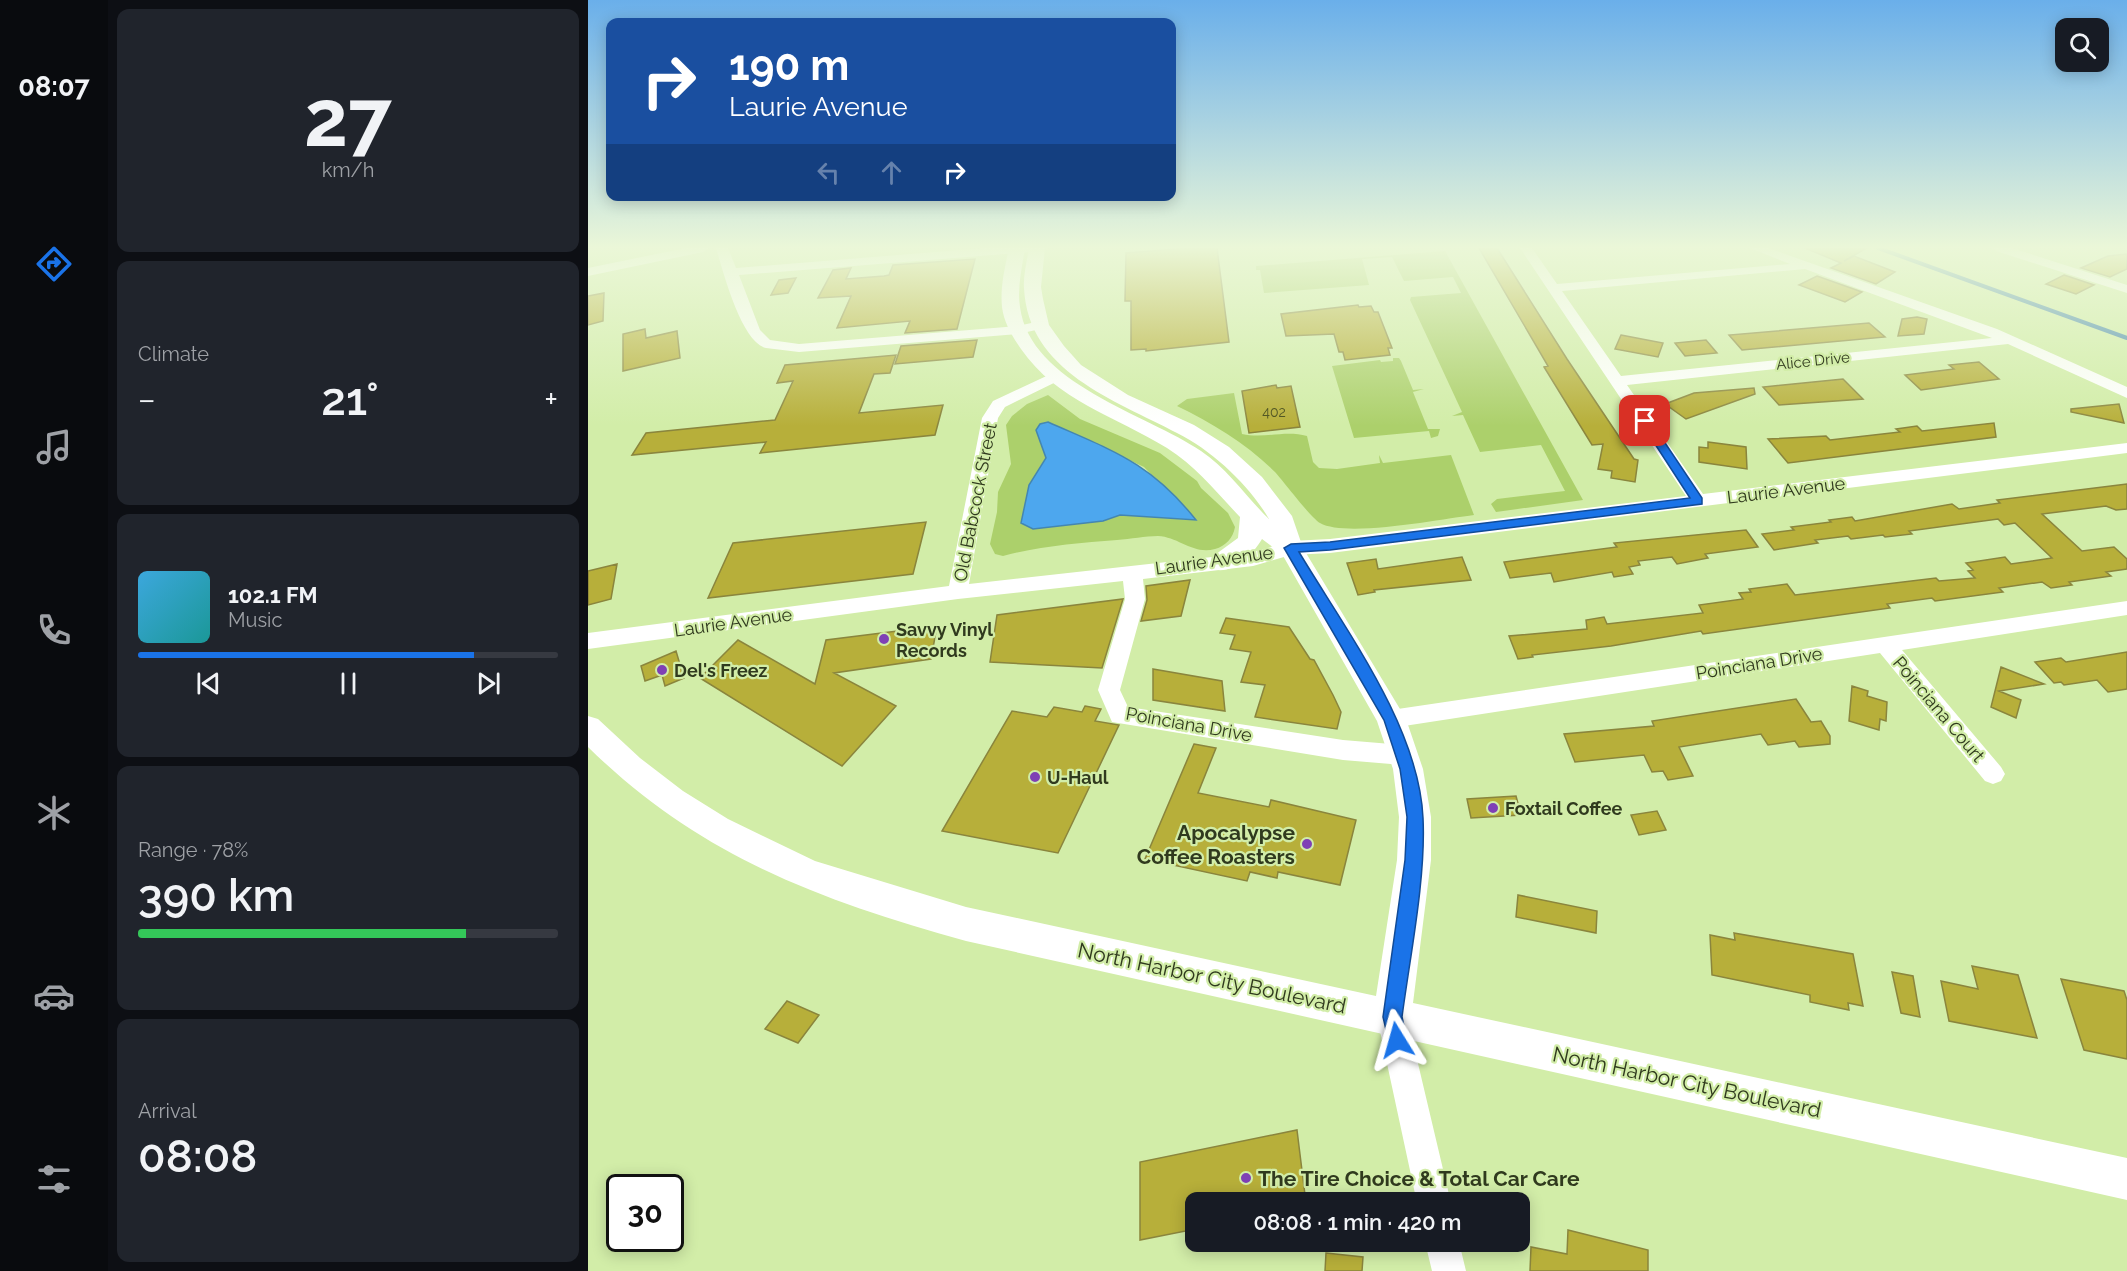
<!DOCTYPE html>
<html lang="en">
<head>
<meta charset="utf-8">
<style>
  :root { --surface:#171b24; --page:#20242c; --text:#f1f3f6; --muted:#9ea1a6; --line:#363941; --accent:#1a73e8 }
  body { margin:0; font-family:Raleway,sans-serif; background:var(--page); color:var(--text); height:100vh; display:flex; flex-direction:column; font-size:22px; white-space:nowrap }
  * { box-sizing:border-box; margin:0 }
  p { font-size:20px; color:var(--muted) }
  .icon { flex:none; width:33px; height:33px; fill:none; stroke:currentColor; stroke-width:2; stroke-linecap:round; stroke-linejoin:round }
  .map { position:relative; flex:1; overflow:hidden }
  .sheet { display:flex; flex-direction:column; gap:9px; padding:9px; background:#0d0f14; width:480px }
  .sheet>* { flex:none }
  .banner { position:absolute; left:18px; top:18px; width:570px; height:183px; border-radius:12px; box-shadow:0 3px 15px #0003; background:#1a4fa0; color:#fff; overflow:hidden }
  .tools { position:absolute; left:1467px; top:18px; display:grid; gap:12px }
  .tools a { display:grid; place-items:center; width:54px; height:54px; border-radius:12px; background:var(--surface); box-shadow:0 3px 15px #0003; font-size:30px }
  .speed { position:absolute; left:18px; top:1174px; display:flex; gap:12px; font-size:30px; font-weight:700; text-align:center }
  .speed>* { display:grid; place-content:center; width:78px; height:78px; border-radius:50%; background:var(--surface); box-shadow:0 3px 15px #0003; line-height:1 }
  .speed .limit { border:3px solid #111; border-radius:9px; background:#fff; color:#111 }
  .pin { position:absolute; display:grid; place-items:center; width:51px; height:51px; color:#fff; margin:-26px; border-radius:12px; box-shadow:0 3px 9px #0006 }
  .me { position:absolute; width:66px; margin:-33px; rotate:352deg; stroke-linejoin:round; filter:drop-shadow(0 0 4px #0008) }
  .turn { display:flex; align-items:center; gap:21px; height:126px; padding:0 24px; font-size:27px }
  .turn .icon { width:78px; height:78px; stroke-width:2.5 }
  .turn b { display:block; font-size:42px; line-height:51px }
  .lanes { display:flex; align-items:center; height:57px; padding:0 24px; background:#0003; justify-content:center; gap:30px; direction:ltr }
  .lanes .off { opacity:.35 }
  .big { font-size:45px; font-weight:600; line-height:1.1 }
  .sheet .tile { flex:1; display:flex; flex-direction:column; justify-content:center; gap:9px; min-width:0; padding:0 21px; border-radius:12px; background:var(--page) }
  .sheet .dial { align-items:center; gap:0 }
  .dial b { font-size:78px; line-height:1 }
  .song { display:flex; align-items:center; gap:18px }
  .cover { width:72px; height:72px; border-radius:9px; background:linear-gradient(135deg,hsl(200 70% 55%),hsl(180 70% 35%)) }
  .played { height:6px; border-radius:3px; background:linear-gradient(90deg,var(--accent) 80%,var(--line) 80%) }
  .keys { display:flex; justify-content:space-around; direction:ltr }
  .heat { display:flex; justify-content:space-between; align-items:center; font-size:33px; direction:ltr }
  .charge { height:9px; border-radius:4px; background:linear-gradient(90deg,#34c759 78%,var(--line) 0) }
  .trip { position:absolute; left:597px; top:1192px; width:345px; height:60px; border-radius:12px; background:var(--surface); box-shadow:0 3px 15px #0003; font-weight:600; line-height:60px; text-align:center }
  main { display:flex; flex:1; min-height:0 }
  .dock { display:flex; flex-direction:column; width:108px; justify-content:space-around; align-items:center; background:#090b0e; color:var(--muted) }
  .dock .icon { width:42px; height:42px }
  .dock .active { color:var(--accent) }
  .dock b { font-size:27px; color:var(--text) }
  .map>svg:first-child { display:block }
  .green { fill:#acd06b; fill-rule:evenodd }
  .water { fill:#4da7ee; stroke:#4486b0; stroke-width:1.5 }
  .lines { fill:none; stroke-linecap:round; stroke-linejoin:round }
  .stream { stroke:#4486b0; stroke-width:4 }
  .building { fill:#b7af3a; stroke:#8a853d; stroke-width:1.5 }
  .minor { fill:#fff; fill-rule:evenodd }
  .major { fill:#fff; fill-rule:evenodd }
  .route { fill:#1a73e8; stroke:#114b97; stroke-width:1.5 }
  .poi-dot { fill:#7f40b5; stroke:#d2eda8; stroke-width:2 }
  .labels { text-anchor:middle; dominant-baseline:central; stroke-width:4.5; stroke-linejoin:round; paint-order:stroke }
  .far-number-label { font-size:14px; fill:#525725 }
  .far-street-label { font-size:15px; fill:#303a1e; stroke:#d2eda8 }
  .street-label { font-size:18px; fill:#303a1e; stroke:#d2eda8 }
  .poi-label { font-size:18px; font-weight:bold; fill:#303a1e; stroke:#d2eda8; text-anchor:start }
  .near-poi-label { font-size:21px; font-weight:bold; fill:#303a1e; stroke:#d2eda8; text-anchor:end }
  .near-street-label { font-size:21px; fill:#303a1e; stroke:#d2eda8 }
</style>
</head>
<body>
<main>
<nav class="dock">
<b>08:07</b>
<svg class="icon active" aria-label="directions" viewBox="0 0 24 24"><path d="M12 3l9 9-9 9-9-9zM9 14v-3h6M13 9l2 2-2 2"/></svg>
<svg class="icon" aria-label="music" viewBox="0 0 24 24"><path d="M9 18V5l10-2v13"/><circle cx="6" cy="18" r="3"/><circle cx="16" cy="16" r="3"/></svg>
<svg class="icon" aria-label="phone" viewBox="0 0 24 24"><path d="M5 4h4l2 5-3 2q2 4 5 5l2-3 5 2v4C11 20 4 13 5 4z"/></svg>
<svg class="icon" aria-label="climate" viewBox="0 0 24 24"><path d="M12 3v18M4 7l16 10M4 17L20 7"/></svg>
<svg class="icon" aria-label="car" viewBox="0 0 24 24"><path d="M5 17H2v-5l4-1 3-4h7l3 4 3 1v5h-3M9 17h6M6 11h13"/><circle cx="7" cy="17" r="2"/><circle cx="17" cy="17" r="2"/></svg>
<svg class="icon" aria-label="filters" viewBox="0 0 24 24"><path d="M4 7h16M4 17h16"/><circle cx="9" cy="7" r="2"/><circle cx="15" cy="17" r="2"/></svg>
</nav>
<section class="sheet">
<div class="tile dial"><b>27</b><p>km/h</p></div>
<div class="tile"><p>Climate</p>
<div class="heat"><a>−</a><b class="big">21°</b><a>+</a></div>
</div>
<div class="tile">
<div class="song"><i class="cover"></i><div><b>102.1 FM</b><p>Music</p></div></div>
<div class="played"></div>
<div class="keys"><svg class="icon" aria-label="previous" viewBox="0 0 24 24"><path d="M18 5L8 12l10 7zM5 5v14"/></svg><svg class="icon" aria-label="pause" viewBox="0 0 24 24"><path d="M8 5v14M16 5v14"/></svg><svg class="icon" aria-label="next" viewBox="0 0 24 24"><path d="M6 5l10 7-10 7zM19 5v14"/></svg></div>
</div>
<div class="tile"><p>Range · 78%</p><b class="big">390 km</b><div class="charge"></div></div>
<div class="tile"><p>Arrival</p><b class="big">08:08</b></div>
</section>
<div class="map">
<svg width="1539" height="1271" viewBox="0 0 1539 1271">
  <rect width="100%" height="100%" fill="#d2eda8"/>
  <!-- green -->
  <path class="green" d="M 857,251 L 995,500 L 908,512 L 903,504 L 909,499 L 977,491 L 953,445 L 892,452 L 875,415 L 864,416 L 874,412 L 822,300 L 823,297 L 873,293 L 865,277 L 816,281 L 804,257 L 774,259 L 781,285 L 676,293 L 672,270 L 668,270 L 668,266 Z
    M 805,358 L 811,358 L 813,361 L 825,390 L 836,389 L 825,392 L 840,429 L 852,429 L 850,436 L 843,438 L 841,431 L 766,438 L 744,366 L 792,360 L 793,362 L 805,361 Z
    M 646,393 L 654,434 C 676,439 697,430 719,436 L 725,462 L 731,468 L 749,469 L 792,463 L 791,455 L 795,463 L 863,455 L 886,515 C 853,519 758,538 732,523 C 723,518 697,483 687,472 C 659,444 624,423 589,406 L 599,399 Z
    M 460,395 L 492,419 L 572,453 L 609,481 L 613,488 L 640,513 L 647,527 C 645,538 638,546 627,549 C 605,555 591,537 570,536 C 557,536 543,539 529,540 C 491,543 452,546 415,556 L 407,554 L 402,544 L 409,512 L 410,492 L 423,464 L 418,425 L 424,416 L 439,404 ZM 460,422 L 556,467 L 607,520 L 532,515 L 515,521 L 445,529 L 441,485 L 458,458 Z"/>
  <!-- water -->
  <path class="water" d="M 460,422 C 525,451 562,462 608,520 L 532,515 L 515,521 L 445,529 L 433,523 L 441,485 L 458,458 L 448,430 L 452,424 Z"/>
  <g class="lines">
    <!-- stream -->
    <path class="stream" d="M 1290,248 L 1539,338"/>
  </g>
  <!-- building -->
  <path class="building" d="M 601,248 L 629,248 L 641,342 L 558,351 L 558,349 L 543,350 L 543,301 L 537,301 L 538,253 Z
    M 891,248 L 909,248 L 979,359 L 1046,459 L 1050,460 L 1047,482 L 1023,478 L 1024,471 L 1010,469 L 1015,444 L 1004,445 L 956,367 L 960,366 Z
    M 1217,248 L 1279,248 L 1256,261 L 1266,256 L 1307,272 L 1288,284 L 1243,268 L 1253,263 Z
    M 1539,254 L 1539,269 L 1522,277 L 1493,268 L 1520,256 Z
    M 387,259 L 369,329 L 317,333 L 322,321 L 249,328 L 263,296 L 230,298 L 245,270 L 263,268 L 258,279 L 296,276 L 301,275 L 305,265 Z
    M 1476,275 L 1506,285 L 1488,294 L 1458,284 Z
    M 1229,276 L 1274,292 L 1257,302 L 1211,285 Z
    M 208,278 L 200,293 L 183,295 L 191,280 Z
    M 16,293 L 15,321 L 0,325 L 0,296 Z
    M 770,305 L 771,307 L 783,306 L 786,312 L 790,312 L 804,348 L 800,348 L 802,355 L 757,360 L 755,352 L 751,352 L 746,334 L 698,336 L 693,314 Z
    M 1329,317 L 1339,319 L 1336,334 L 1310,336 L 1314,319 Z
    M 1281,323 L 1297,337 L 1154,350 L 1141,335 Z
    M 57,329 L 58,338 L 89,331 L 92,358 L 35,371 L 35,334 Z
    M 1033,335 L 1075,343 L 1070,357 L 1027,349 Z
    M 389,340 L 385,357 L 307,364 L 313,346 Z
    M 1118,340 L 1129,353 L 1097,356 L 1087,343 Z
    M 308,355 L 302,373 L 286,374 L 271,413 L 355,405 L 347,435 L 172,453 L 178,442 L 44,455 L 58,433 L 187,420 L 205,381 L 189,383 L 197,365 Z
    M 1391,362 L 1411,379 L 1333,390 L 1317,375 L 1366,369 L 1361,365 Z
    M 1255,379 L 1275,399 L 1191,405 L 1175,387 Z
    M 688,385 L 689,388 L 703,386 L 712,427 L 661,433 L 654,391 Z
    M 1166,388 L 1167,394 L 1098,419 L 1077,404 L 1106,393 Z
    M 1531,404 L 1536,423 L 1483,412 L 1483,409 Z
    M 1406,423 L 1408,437 L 1200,463 L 1180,439 L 1238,436 L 1242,440 L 1312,432 L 1308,429 L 1329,426 L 1334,431 Z
    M 1120,442 L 1158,447 L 1159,469 L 1111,462 L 1111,447 L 1120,448 Z
    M 1539,484 L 1539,509 L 1528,510 L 1518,506 L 1454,514 L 1494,551 L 1526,547 L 1539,559 L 1539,569 L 1518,572 L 1523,576 L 1481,582 L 1484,585 L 1463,588 L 1454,582 L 1411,588 L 1415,592 L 1347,601 L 1344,598 L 1299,604 L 1302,608 L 1115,634 L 1113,631 L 1023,646 L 944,655 L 945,657 L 930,659 L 921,636 L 999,629 L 998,620 L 1016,617 L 1019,624 L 1115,613 L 1111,605 L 1155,599 L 1151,593 L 1163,592 L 1161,589 L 1199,584 L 1207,595 L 1348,578 L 1351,581 L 1387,578 L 1380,571 L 1385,570 L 1378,563 L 1417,557 L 1423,564 L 1464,558 L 1427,523 L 1416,525 L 1410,519 L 1321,531 L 1324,534 L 1297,537 L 1295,535 L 1263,539 L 1260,536 L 1227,540 L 1230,543 L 1186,550 L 1174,534 L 1206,530 L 1203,527 L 1243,522 L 1241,520 L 1264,517 L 1267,521 L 1364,504 L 1371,509 L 1412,503 L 1409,500 Z
    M 338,522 L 325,574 L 120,598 L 145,543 Z
    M 1158,530 L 1170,547 L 1117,554 L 1120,558 L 1089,564 L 1084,557 L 1050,561 L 1052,565 L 1041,567 L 1045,574 L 1026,577 L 1024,572 L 966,582 L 963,573 L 922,578 L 916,562 L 1029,547 L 1026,543 Z
    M 874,557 L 883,580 L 786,590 L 787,592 L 770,595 L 759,563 L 788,559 L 790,569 Z
    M 29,564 L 23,599 L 0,605 L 0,571 Z
    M 602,580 L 593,616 L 553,621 L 559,600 L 558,586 Z
    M 535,599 L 514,668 L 402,662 L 409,615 Z
    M 638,618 L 701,627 L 722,659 L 726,660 L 745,695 L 753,712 L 749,729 L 667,717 L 677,685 L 653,682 L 663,652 L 642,649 L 647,635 L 632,633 Z
    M 349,626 L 343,659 L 246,673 L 308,706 L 254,766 L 112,678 L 150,640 L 227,684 L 238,640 Z
    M 88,651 L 96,678 L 77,686 L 74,675 L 57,681 L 53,666 Z
    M 1539,652 L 1539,689 L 1520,692 L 1509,680 L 1476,685 L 1473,682 L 1466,683 L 1447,662 L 1473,658 L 1478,662 Z
    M 1413,667 L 1456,684 L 1411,691 L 1433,700 L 1428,718 L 1403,707 Z
    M 565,669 L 634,681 L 637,711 L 565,700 Z
    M 1264,686 L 1280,691 L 1279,696 L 1299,702 L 1298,721 L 1292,719 L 1291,730 L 1261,721 Z
    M 1208,699 L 1223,722 L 1233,721 L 1242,736 L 1242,744 L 1211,747 L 1207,741 L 1180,745 L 1173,734 L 1091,747 L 1105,776 L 1080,780 L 1075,771 L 1064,772 L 1056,755 L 987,762 L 976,734 L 1066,726 L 1064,721 Z
    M 497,706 L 513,709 L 507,721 L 531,725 L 470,853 L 354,831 L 424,711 L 459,717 L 466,707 L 494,712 Z
    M 606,744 L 628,748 L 610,793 L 681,807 L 683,800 L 768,820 L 752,885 L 690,872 L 689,878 L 662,872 L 659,881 L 557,859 Z
    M 928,796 L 933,815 L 883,818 L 879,799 Z
    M 1069,811 L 1078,830 L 1051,835 L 1043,815 Z
    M 930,895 L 1009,911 L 1008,933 L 928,917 Z
    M 1146,933 L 1265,954 L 1275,1006 L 1260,1003 L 1261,1010 L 1222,1002 L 1222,995 L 1124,975 L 1122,935 L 1147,940 Z
    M 1384,966 L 1430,975 L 1449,1038 L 1361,1021 L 1353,981 L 1390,989 Z
    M 1304,972 L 1325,976 L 1332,1017 L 1313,1013 Z
    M 1473,979 L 1536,991 L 1539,1000 L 1539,1059 L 1496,1050 Z
    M 199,1001 L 231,1015 L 210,1043 L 177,1029 Z
    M 709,1130 L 718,1203 L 608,1203 L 608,1229 L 552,1240 L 552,1162 Z
    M 980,1230 L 1060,1250 L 1060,1271 L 942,1271 L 943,1247 L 979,1254 Z
    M 738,1253 L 775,1257 L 774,1271 L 737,1271 Z"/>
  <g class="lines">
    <!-- minor -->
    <path class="minor" d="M 98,248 L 121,248 L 115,252 L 0,276 L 0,268 Z
      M 128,248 L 140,248 L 148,268 L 397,248 L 448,248 L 442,252 L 151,275 L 172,330 L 182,340 L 211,344 L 430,326 L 452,321 L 459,325 L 457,328 L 430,334 L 211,352 L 178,348 C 153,342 135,271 128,248 Z
      M 932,248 L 944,248 L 969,284 L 1202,264 L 1162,248 L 1180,248 L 1409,329 L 1539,387 L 1539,398 L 1420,344 L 1039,385 L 1115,494 L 1539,443 L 1539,453 L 742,553 L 703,555 L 665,566 L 555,579 L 557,599 L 532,690 L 540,707 L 755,740 L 815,745 L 823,748 L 827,755 L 823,762 L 815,765 L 755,760 L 524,722 L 510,690 L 537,599 L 535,581 L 370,599 L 0,649 L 0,633 L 361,586 L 394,418 L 405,401 L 467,372 L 472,374 L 475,377 L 472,380 L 417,407 L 410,418 L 381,584 L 633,556 L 665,552 L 703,541 L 742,539 L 1098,496 ZM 1217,269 L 1404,338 L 1033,376 L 974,291 Z
      M 1406,248 L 1424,248 L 1539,285 L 1539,293 L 1408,251 Z
      M 1539,601 L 1539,615 L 1314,650 L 1413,767 L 1417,774 L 1413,781 L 1405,784 L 1397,781 L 1292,653 L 803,728 L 795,726 L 792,719 L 795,712 L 803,710 Z
      M 804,1002 L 814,1007 L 819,1017 L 863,1203 L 829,1203 L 789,1017 L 794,1007 Z
      M 837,1242 L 871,1242 L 878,1271 L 844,1271 Z"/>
    <!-- major -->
    <path class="major" d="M 421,248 L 437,248 C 434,267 429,288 432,307 C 442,384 559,414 613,451 C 640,469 659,498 681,519 C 661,485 625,451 589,433 C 527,400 440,372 436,288 C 435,276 439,261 441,248 L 457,248 L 453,287 L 455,299 L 461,325 L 476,346 L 493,365 L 540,395 L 606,425 L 641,447 L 674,477 L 704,516 L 715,548 L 818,719 L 835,769 L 843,817 L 843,860 L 825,1003 L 1539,1158 L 1539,1200 L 378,941 C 231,900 111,856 0,747 L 0,716 L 10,719 L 52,758 L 95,791 L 140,819 L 227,861 L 378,907 L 788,996 L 809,860 L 811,817 L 805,769 L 789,721 L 694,554 L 674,539 C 664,556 645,575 624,569 L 621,563 L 624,557 L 650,538 L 652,517 C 628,492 609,467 579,448 C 527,416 469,401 433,349 C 424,336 416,323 414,307 C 412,287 417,267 421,248 Z"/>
  </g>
  <!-- sky -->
  <linearGradient id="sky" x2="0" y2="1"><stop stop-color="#6aafea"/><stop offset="0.58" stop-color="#ebf7d8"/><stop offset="1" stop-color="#ebf7d8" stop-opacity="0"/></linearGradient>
  <rect width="1539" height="426" fill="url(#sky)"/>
  <!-- route -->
  <path class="route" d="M 1057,418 L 1061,419 L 1114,498 L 1114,504 L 742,550 L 711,552 C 757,629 831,727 835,818 C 838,878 822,956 814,1017 L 819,1040 L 816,1047 L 809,1049 L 802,1047 L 795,1017 L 817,860 L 819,817 L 812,769 L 796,720 L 696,548 L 703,544 L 742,542 L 1102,498 L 1052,421 Z"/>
  <!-- markers -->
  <g class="poi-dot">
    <circle cx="296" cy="639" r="6"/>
    <circle cx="74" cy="670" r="6"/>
    <circle cx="447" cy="777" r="6"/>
    <circle cx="905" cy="808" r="6"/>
    <circle cx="719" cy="844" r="6"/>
    <circle cx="658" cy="1178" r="6"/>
  </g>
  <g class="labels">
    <!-- far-number labels -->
    <g class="far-number-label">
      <text x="686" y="412">402</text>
    </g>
    <!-- far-street labels -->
    <g class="far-street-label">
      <text transform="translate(1225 361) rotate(-6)">Alice Drive</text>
    </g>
    <!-- street labels -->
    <g class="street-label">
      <text transform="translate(1198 490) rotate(-7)">Laurie Avenue</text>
      <text transform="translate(387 502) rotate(-79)">Old Babcock Street</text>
      <text transform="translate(626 560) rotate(-8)">Laurie Avenue</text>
      <text transform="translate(145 622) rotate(-8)">Laurie Avenue</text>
      <text transform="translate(1171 663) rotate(-9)">Poinciana Drive</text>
      <text transform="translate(1351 709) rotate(50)">Poinciana Court</text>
      <text transform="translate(601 724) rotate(10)">Poinciana Drive</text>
    </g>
    <!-- poi labels -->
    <g class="poi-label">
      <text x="308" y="629">Savvy Vinyl<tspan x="308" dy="21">Records</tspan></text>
      <text x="86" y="670">Del's Freez</text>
      <text x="459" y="777">U-Haul</text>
      <text x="917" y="808">Foxtail Coffee</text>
    </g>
    <!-- near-poi labels -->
    <g class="near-poi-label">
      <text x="707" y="832">Apocalypse<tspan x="707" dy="24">Coffee Roasters</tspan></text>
      <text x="670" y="1178" text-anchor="start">The Tire Choice &amp; Total Car Care</text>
    </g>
    <!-- near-street labels -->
    <g class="near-street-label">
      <text transform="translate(624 978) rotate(12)">North Harbor City Boulevard</text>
      <text transform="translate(1099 1082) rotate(12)">North Harbor City Boulevard</text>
    </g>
  </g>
</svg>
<div class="tools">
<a><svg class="icon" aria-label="search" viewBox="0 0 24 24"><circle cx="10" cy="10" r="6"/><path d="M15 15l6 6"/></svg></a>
</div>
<div class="speed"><div class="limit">30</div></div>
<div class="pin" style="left:1057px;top:421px;background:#d93025"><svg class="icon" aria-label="arrive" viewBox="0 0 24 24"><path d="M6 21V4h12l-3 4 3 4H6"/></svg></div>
<svg class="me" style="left:809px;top:1040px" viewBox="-20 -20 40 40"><path d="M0-17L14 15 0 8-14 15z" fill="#1a73e8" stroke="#fff" stroke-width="4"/></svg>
<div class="trip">08:08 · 1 min · 420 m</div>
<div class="banner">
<div class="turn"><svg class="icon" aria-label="right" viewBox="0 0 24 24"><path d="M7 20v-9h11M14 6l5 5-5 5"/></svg><div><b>190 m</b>Laurie Avenue</div></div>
<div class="lanes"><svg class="icon off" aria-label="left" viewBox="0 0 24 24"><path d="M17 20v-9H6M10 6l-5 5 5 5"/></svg><svg class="icon off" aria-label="ahead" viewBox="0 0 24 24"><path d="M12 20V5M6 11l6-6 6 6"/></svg><svg class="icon" aria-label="right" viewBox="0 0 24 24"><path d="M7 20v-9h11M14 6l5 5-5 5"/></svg></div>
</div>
</div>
</main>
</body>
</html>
